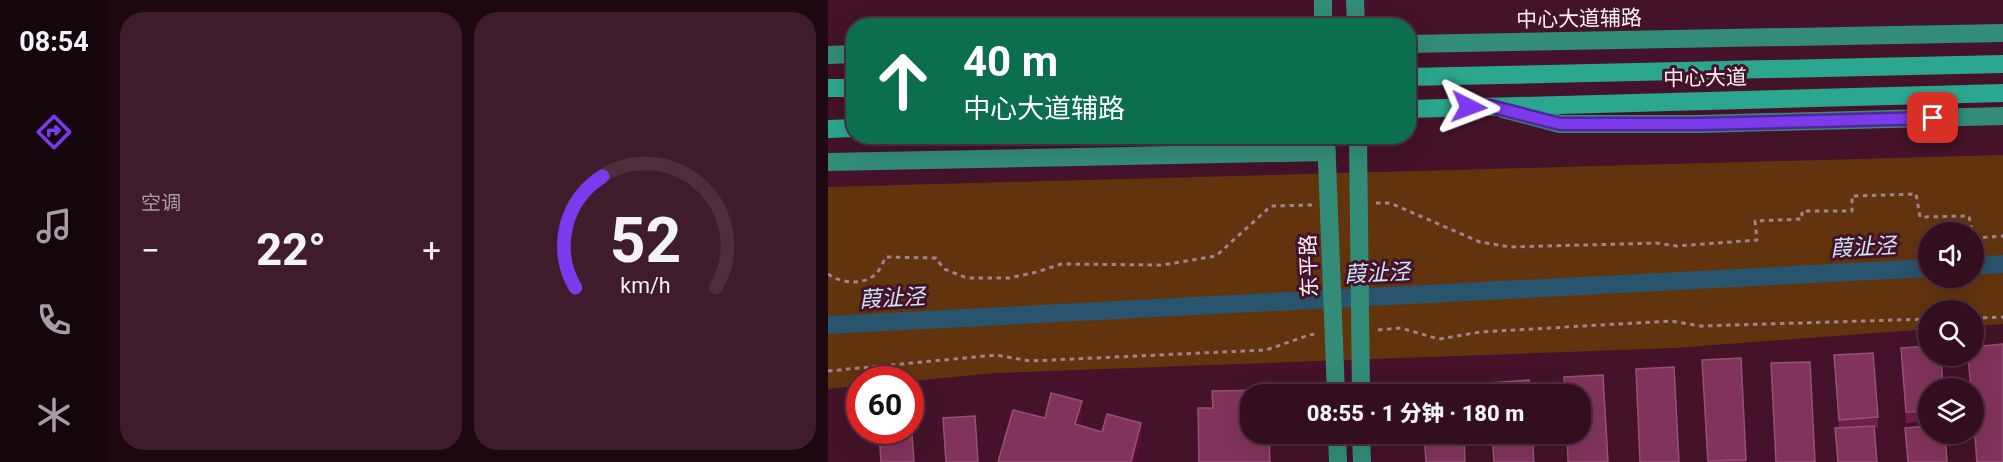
<!DOCTYPE html>
<html lang="zh">
<head>
<meta charset="utf-8">
<style>
  :root { --surface:#330e1f; --page:#3e1c2c; --text:#f1f3f6; --muted:#a99ca4; --line:#4e2e3d; --accent:#7c3aed }
  body { margin:0; font-family:Roboto,"Noto Sans SC",sans-serif; background:var(--page); color:var(--text); height:100vh; display:flex; flex-direction:column; font-size:22px; white-space:nowrap }
  * { box-sizing:border-box; margin:0 }
  p { font-size:20px; color:var(--muted) }
  .icon { flex:none; width:33px; height:33px; fill:none; stroke:currentColor; stroke-width:2; stroke-linecap:round; stroke-linejoin:round }
  .map { position:relative; flex:1; overflow:hidden }
  .details { display:flex; flex-direction:column; gap:12px; padding:12px; background:#1c0811; width:720px }
  .details>* { flex:none }
  .banner { position:absolute; left:18px; top:18px; width:570px; height:126px; border-radius:24px; box-shadow:0 6px 24px #0002,0 0 0 2px var(--line); background:#0b6e4f; color:#fff; overflow:hidden }
  .tools { position:absolute; left:1090px; top:222px; display:grid; gap:12px }
  .tools a { display:grid; place-items:center; width:66px; height:66px; border-radius:50%; background:var(--surface); box-shadow:0 6px 24px #0002,0 0 0 2px var(--line); font-size:30px }
  .speed { position:absolute; left:18px; top:366px; display:flex; gap:12px; font-size:30px; font-weight:700; text-align:center }
  .speed>* { display:grid; place-content:center; width:78px; height:78px; border-radius:50%; background:var(--surface); box-shadow:0 6px 24px #0002,0 0 0 2px var(--line); line-height:1 }
  .speed .limit { border:9px solid #d22; background:#fff; color:#111 }
  .pin { position:absolute; display:grid; place-items:center; width:51px; height:51px; color:#fff; margin:-26px; border-radius:12px; box-shadow:0 3px 9px #0006 }
  .me { position:absolute; width:66px; margin:-33px; rotate:93deg; stroke-linejoin:round; filter:drop-shadow(0 0 4px #0008) }
  .turn { display:flex; align-items:center; gap:21px; height:126px; padding:0 18px; font-size:27px }
  .turn .icon { width:78px; height:78px; stroke-width:2.5 }
  .turn b { display:block; font-size:42px; line-height:51px }
  .big { font-size:45px; font-weight:800; line-height:1.1 }
  .details .tile { flex:1; display:flex; flex-direction:column; justify-content:center; gap:9px; min-width:0; padding:0 21px; border-radius:24px; background:var(--page) }
  .details .dial { align-items:center; gap:0 }
  .dial svg { height:156px; overflow:visible; fill:none; stroke:var(--line); stroke-width:7; stroke-linecap:round; text-anchor:middle }
  .dial text { fill:var(--text); stroke:none }
  .heat { display:flex; justify-content:space-between; align-items:center; font-size:33px; direction:ltr }
  .details .tiles { flex:1; display:grid; gap:12px; grid-template-columns:repeat(2,1fr) }
  .trip { position:absolute; left:412px; top:384px; width:351px; height:60px; border-radius:24px; background:var(--surface); box-shadow:0 6px 24px #0002,0 0 0 2px var(--line); font-weight:800; line-height:60px; text-align:center }
  main { display:flex; flex:1; min-height:0 }
  .tab-bar { display:flex; flex-direction:column; width:108px; justify-content:space-around; align-items:center; background:#14060c; color:var(--muted) }
  .tab-bar .icon { width:42px; height:42px }
  .tab-bar .current { color:var(--accent) }
  .tab-bar b { font-size:27px; color:var(--text) }
  .map>svg:first-child { display:block }
  .green { fill:#62340e; fill-rule:evenodd }
  .lines { fill:none; stroke-linecap:round; stroke-linejoin:round }
  .canal { stroke:#28546d; stroke-width:18 }
  .path { stroke:#a1828f; stroke-width:3; stroke-dasharray:4.5 4.5; stroke-linecap:butt }
  .secondary { stroke:#328c78; stroke-width:18 }
  .primary { stroke:#2aa78e; stroke-width:18 }
  .wall { fill:#721c48 }
  .shaded-wall { fill:#590f34 }
  .building { fill:#81335b; stroke:#945173; stroke-width:1.5 }
  .route-casing { stroke:#51269a; stroke-width:15 }
  .route { stroke:#7c3aed; stroke-width:10 }
  .labels { text-anchor:middle; dominant-baseline:central; stroke-width:6; stroke-linejoin:round; paint-order:stroke }
  .street-label { font-size:21px; fill:#fef1f5; stroke:#441329 }
  .water-label { font-size:22px; font-style:italic; fill:#c9e5f7; stroke:#441329 }
</style>
</head>
<body>
<main>
<nav class="tab-bar">
<b>08:54</b>
<svg class="icon current" aria-label="directions" viewBox="0 0 24 24"><path d="M12 3l9 9-9 9-9-9zM9 14v-3h6M13 9l2 2-2 2"/></svg>
<svg class="icon" aria-label="music" viewBox="0 0 24 24"><path d="M9 18V5l10-2v13"/><circle cx="6" cy="18" r="3"/><circle cx="16" cy="16" r="3"/></svg>
<svg class="icon" aria-label="phone" viewBox="0 0 24 24"><path d="M5 4h4l2 5-3 2q2 4 5 5l2-3 5 2v4C11 20 4 13 5 4z"/></svg>
<svg class="icon" aria-label="climate" viewBox="0 0 24 24"><path d="M12 3v18M4 7l16 10M4 17L20 7"/></svg>
</nav>
<section class="details">
<div class="tiles">
<div class="tile"><p>空调</p>
<div class="heat"><a>−</a><b class="big">22°</b><a>+</a></div>
</div>
<div class="tile dial"><svg viewBox="0 0 100 80">
<path d="M14 69A42 42 0 1 1 86 69"/>
<path d="M14 69A42 42 0 0 1 28 12" stroke="#7c3aed"/>
<text x="50" y="56" font-size="32" font-weight="700">52</text>
<text x="50" y="72" font-size="11">km/h</text>
</svg></div>
</div>
</section>
<div class="map">
<svg width="1175" height="462" viewBox="0 0 1175 462">
  <rect width="100%" height="100%" fill="#441329"/>
  <!-- green -->
  <path class="green" d="M 1175,155 L 1175,324 L 1146,326 L 1146,310 L 1101,310 L 1101,329 L 846,348 L 167,373 L 83,381 L 82,380 L 32,380 L 31,386 L 0,389 L 0,187 ZM 1101,232 L 1146,232 L 1146,278 L 1101,278 Z"/>
  <g class="lines">
    <!-- canal -->
    <path class="canal" d="M 1146,266 L 1175,264
      M 0,325 L 1101,268"/>
    <!-- path -->
    <path class="path" d="M 548,203 L 562,203 L 652,242 L 683,247 L 828,243 L 849,246 L 929,240 L 927,221 L 974,219 L 974,211 L 1024,211 L 1024,196 L 1088,194 L 1092,217 L 1141,216 L 1144,232
      M 1146,238 L 1175,236
      M 0,274 C 13,283 34,286 48,274 C 52,270 55,262 58,257 L 108,258 L 116,269 L 139,278 L 181,278 L 209,272 L 233,264 L 334,265 L 388,256 L 443,206 L 484,205
      M 1146,318 L 1175,317
      M 550,330 L 573,328 L 611,339 L 652,332 L 843,321 L 873,326 L 1101,319
      M 0,371 L 168,355 L 202,361 L 438,350 L 481,335 L 489,334"/>
    <!-- secondary -->
    <path class="secondary" d="M 495,0 L 495,26
      M 527,0 L 528,26
      M 580,44 L 1175,33
      M 0,55 L 26,54
      M 675,109 L 732,124 L 871,124 L 1175,116
      M 498,136 L 508,394
      M 530,136 L 533,394
      M 0,162 L 499,152
      M 509,434 L 510,462
      M 533,434 L 534,462"/>
    <!-- primary -->
    <path class="primary" d="M 580,77 L 1175,64
      M 0,88 L 26,88
      M 580,109 L 1175,93
      M 0,129 L 26,128"/>
  </g>
  <!-- wall -->
  <path class="wall" d="M 1073,348 L 1101,388 L 1101,421 L 1078,423 Z
    M 1006,355 L 1050,417 L 1050,428 L 1047,428 L 1049,462 L 1009,462 L 1007,428 L 1011,428 Z
    M 1140,356 L 1146,356 L 1175,462 L 1148,462 L 1146,433 L 1146,388 L 1142,388 Z
    M 913,358 L 918,462 L 879,462 L 874,360 Z"/>
  <!-- shaded-wall -->
  <path class="shaded-wall" d="M 254,401 L 254,419 L 247,443 L 247,424 Z
    M 313,423 L 313,442 L 308,462 L 303,462 Z"/>
  <!-- building -->
  <path class="building" d="M 1175,344 L 1175,462 L 1149,462 L 1146,423 L 1146,388 L 1143,388 L 1140,356 L 1146,356 L 1146,347 Z
    M 1101,346 L 1101,356 L 1113,356 L 1115,388 L 1101,388 L 1101,411 L 1078,412 L 1073,348 Z
    M 1045,353 L 1050,417 L 1011,420 L 1006,355 Z
    M 913,358 L 918,460 L 880,461 L 874,360 Z
    M 982,362 L 987,462 L 948,462 L 943,363 Z
    M 846,367 L 851,462 L 812,462 L 808,369 Z
    M 775,375 L 780,462 L 740,462 L 739,434 L 753,434 L 753,394 L 737,394 L 736,377 Z
    M 701,380 L 702,394 L 662,394 L 661,383 Z
    M 633,384 L 633,394 L 594,394 L 593,386 Z
    M 440,390 L 440,394 L 423,394 L 423,434 L 441,434 L 442,462 L 371,462 L 370,408 L 385,408 L 384,391 Z
    M 223,393 L 254,401 L 247,424 L 274,432 L 279,414 L 313,423 L 303,462 L 170,462 L 185,410 L 217,418 Z
    M 82,406 L 86,462 L 53,462 L 51,430 L 82,430 Z
    M 147,416 L 150,462 L 118,462 L 115,418 Z
    M 1046,426 L 1049,462 L 1010,462 L 1007,428 Z
    M 1101,426 L 1101,434 L 1117,434 L 1119,462 L 1080,462 L 1077,428 Z
    M 596,434 L 636,434 L 637,462 L 598,462 Z
    M 664,434 L 704,434 L 706,462 L 666,462 Z"/>
  <g class="lines">
    <!-- route casing -->
    <g class="route-casing">
      <path id="route" d="M 641,107 L 662,106 L 732,124 L 871,124 L 1105,118"/>
    </g>
    <!-- route -->
    <use href="#route" class="route"/>
  </g>
  <g class="labels">
    <!-- street labels -->
    <g class="street-label">
      <text transform="translate(751 19) rotate(-1)">中心大道辅路</text>
      <text transform="translate(877 78) rotate(-1)">中心大道</text>
      <text transform="translate(481 266) rotate(-92)">东平路</text>
    </g>
    <!-- water labels -->
    <g class="water-label">
      <text transform="translate(1035 247) rotate(-3)">葭沚泾</text>
      <text transform="translate(549 273) rotate(-3)">葭沚泾</text>
      <text transform="translate(64 298) rotate(-3)">葭沚泾</text>
    </g>
  </g>
</svg>
<div class="tools">
<a><svg class="icon" aria-label="sound" viewBox="0 0 24 24"><path d="M4 9h4l5-4v14l-5-4H4zM17 9q2 3 0 6"/></svg></a>
<a><svg class="icon" aria-label="search" viewBox="0 0 24 24"><circle cx="10" cy="10" r="6"/><path d="M15 15l6 6"/></svg></a>
<a><svg class="icon" aria-label="layers" viewBox="0 0 24 24"><path d="M12 4l9 5-9 5-9-5zM3 14l9 5 9-5"/></svg></a>
</div>
<div class="speed"><div class="limit">60</div></div>
<div class="pin" style="left:1105px;top:118px;background:#d93025"><svg class="icon" aria-label="arrive" viewBox="0 0 24 24"><path d="M6 21V4h12l-3 4 3 4H6"/></svg></div>
<svg class="me" style="left:641px;top:107px" viewBox="-20 -20 40 40"><path d="M0-17L14 15 0 8-14 15z" fill="#7c3aed" stroke="#fff" stroke-width="4"/></svg>
<div class="trip">08:55 · 1 分钟 · 180 m</div>
<div class="banner">
<div class="turn"><svg class="icon" aria-label="ahead" viewBox="0 0 24 24"><path d="M12 20V5M6 11l6-6 6 6"/></svg><div><b>40 m</b>中心大道辅路</div></div>
</div>
</div>
</main>
</body>
</html>
